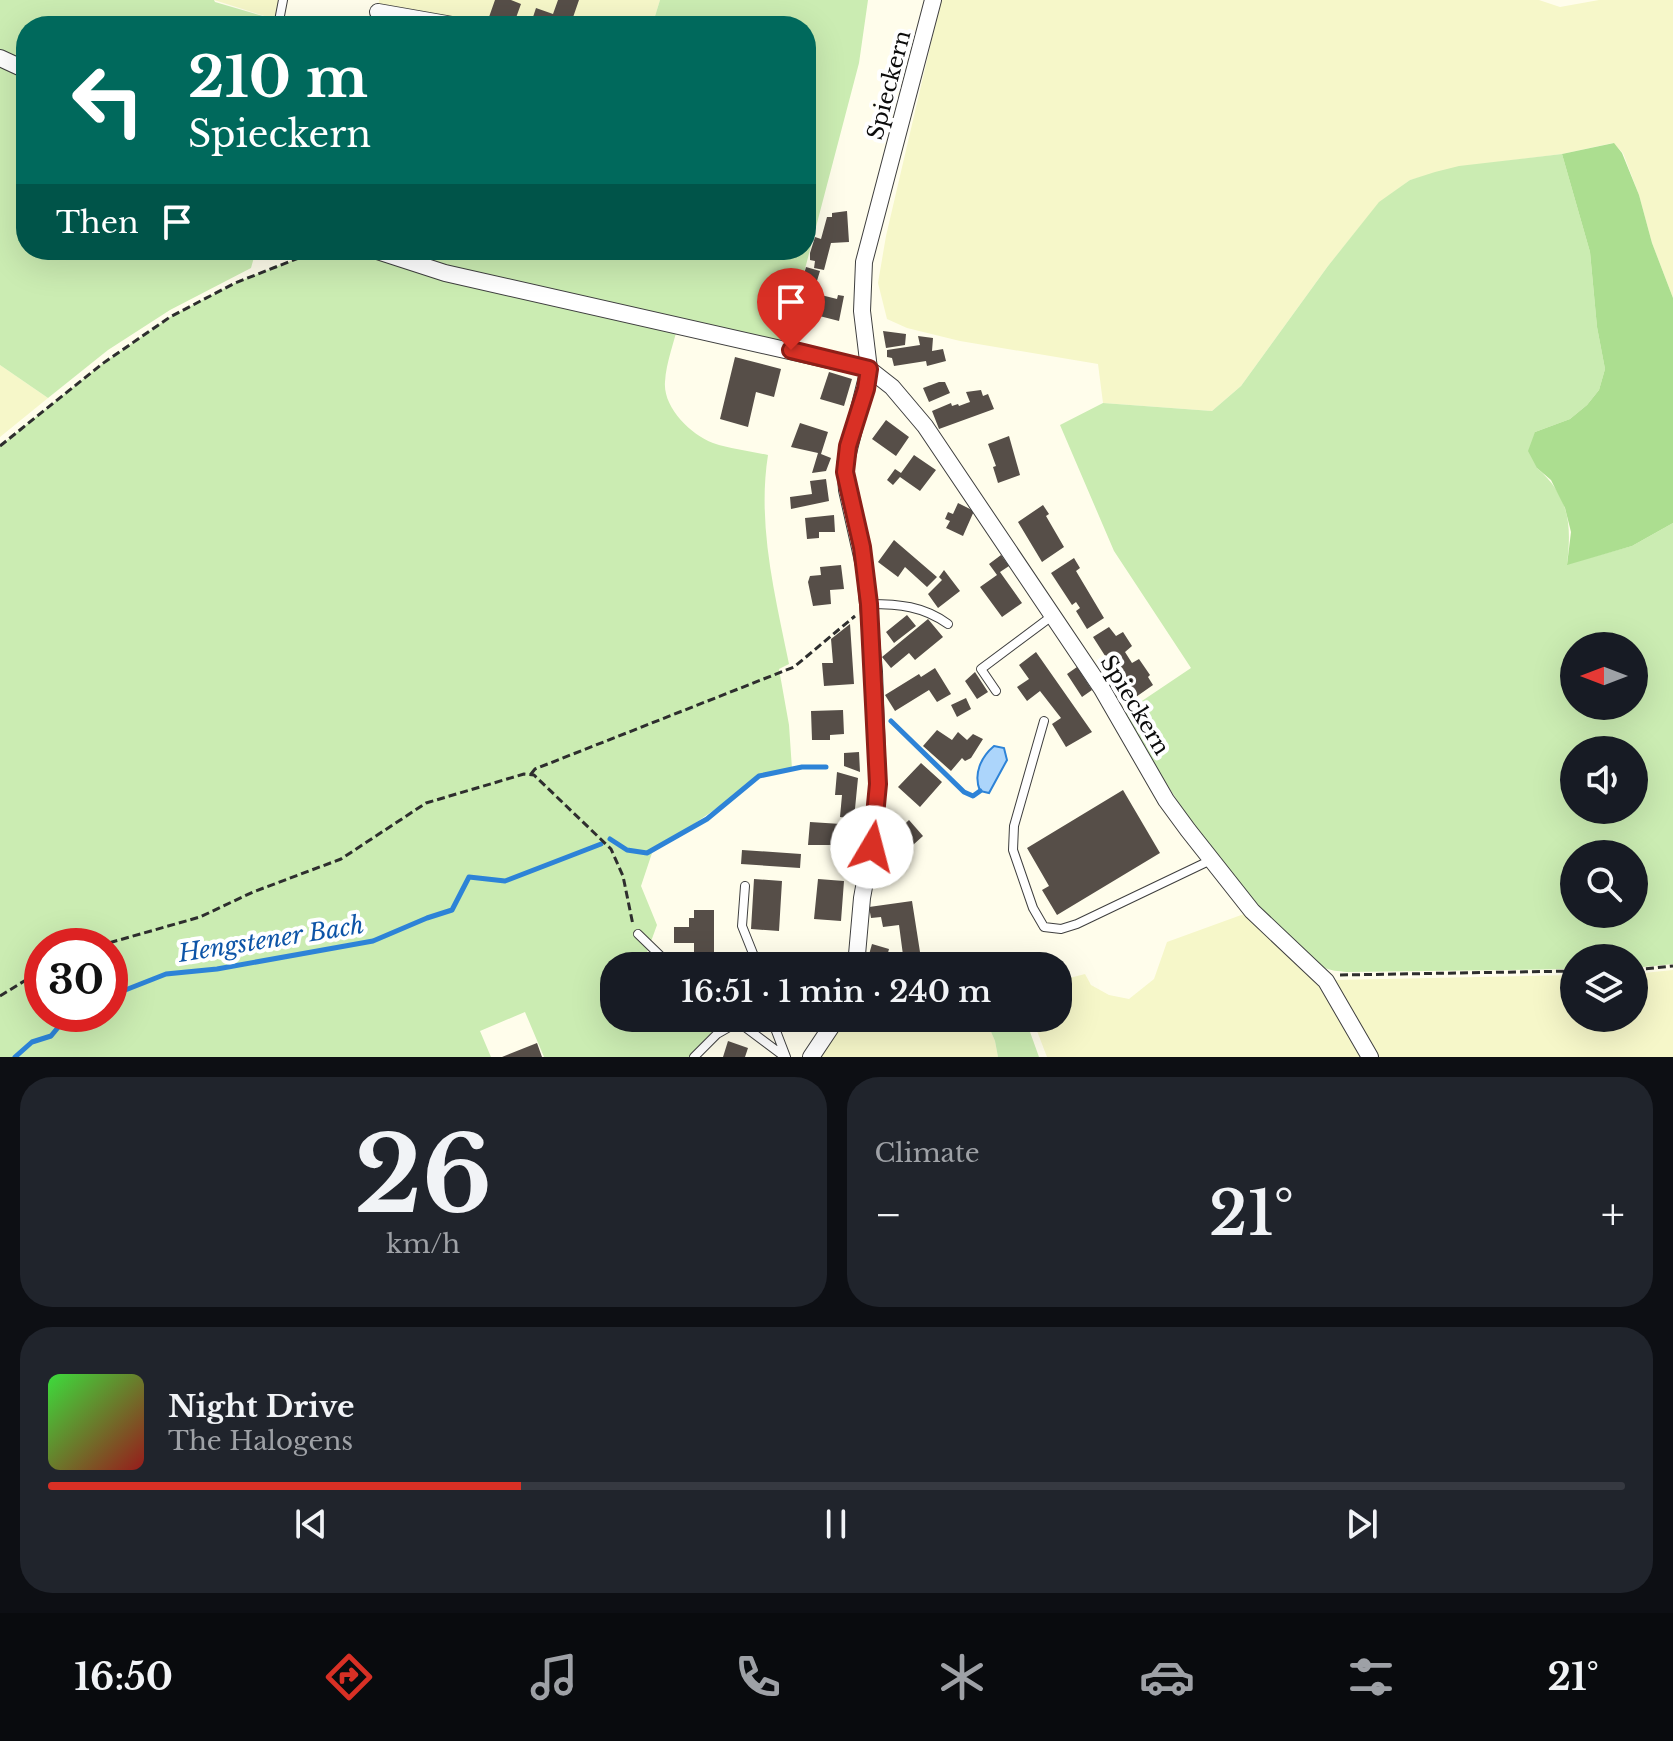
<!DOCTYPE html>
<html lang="en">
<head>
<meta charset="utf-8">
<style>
  :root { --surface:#171b24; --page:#20242c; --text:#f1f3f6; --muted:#9ea1a6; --line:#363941; --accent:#d93025 }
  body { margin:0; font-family:"Libre Baskerville",serif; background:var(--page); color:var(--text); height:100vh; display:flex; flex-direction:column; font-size:30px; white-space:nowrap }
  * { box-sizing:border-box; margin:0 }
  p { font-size:26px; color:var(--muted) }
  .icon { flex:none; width:44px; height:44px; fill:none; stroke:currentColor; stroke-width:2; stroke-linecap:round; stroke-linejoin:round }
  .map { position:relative; height:1057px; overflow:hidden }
  .sheet { display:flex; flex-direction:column; gap:20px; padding:20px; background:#0d0f14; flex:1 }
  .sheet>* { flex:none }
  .hud { position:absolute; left:16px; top:16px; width:800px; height:244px; border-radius:32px; box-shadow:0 8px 32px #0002; background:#00695c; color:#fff; overflow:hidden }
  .needle { width:52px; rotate:270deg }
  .fabs { position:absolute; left:1560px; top:632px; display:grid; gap:16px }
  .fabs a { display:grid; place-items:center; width:88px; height:88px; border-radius:50%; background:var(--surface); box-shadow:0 8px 32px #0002; font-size:40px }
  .speed { position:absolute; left:24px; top:928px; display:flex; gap:16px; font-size:40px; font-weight:700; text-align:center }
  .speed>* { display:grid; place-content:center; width:104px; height:104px; border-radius:50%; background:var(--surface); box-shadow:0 8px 32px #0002; line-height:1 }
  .speed .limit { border:12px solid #d22; background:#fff; color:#111 }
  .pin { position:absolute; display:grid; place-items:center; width:68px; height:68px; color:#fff; margin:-82px -34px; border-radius:50% 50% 50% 0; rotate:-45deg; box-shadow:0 0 8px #0007 }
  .pin .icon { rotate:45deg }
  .me { position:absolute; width:88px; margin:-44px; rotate:8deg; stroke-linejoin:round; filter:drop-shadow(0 0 6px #0008) }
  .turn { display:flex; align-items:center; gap:28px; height:168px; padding:0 40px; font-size:36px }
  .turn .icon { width:104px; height:104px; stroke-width:2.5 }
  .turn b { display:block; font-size:56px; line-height:68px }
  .then { display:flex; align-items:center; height:76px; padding:0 40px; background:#0003; gap:16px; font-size:30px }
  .big { font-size:60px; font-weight:600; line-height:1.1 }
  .sheet .widget { flex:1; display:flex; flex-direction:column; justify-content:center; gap:12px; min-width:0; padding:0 28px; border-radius:32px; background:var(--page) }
  .sheet .dial { align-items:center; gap:0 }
  .dial b { font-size:104px; line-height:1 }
  .song { display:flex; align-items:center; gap:24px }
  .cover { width:96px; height:96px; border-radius:12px; background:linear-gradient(135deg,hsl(120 70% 55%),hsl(0 70% 35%)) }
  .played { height:8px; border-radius:4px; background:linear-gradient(90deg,var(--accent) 30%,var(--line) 30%) }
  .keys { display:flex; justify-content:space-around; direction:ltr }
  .heat { display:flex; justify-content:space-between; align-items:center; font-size:44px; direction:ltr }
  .sheet .tiles { flex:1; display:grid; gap:20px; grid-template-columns:1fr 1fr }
  .widget:last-child { grid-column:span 2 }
  .trip { position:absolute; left:600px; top:952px; width:472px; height:80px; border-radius:32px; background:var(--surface); box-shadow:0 8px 32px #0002; font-weight:600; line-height:80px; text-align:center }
  .menu { display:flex; height:128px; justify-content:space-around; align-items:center; background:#090b0e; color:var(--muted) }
  .menu .icon { width:56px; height:56px }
  .menu .current { color:var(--accent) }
  .menu b { font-size:36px; color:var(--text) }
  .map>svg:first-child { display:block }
  .farmland { fill:#f6f7c9 }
  .green { fill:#cbecb2; fill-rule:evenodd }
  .forest { fill:#acde90 }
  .water { fill:#acd5fb; stroke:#2d83d7; stroke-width:2 }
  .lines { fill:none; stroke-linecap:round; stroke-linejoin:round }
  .stream { stroke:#2d83d7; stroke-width:5 }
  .building { fill:#564e48 }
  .service-casing { stroke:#3f3f3f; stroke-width:10 }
  .minor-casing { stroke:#3f3f3f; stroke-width:18 }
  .path { stroke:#2e2e2e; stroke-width:3; stroke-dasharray:8 4; stroke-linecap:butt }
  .service { stroke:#fff; stroke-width:8 }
  .minor { stroke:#fff; stroke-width:16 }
  .route-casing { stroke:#8d1f18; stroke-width:20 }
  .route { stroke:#d93025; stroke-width:14 }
  .labels { text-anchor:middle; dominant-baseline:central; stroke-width:8; stroke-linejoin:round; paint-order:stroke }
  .street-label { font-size:22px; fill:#0c0c0c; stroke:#fff }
  .water-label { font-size:24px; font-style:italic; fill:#0d54a7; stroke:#fff }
</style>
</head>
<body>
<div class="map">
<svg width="1673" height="1057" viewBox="0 0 1673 1057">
  <rect width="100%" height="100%" fill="#fffdeb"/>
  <!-- farmland -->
  <path class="farmland" d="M 214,0 L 284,0 L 280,21 Z
    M 379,0 L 660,0 L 652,26 L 452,26 L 378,12 Z
    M 941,0 L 1539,0 L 1560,7 L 1599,0 L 1673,0 L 1673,298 L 1652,243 L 1639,195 L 1623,153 L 1613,143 L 1562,154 L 1459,167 L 1410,180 L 1379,203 L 1328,266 L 1241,386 L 1212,411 L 1103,403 L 1098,364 L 960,341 L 907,328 L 887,319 L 878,283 L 886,236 Z
    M 0,365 L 48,398 L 0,437 Z
    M 1244,914 L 1318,985 L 1363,1057 L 1047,1057 L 1032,1018 L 1058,1018 L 1058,981 L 1085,974 L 1091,985 L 1109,995 L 1129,999 L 1154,979 L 1167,942 Z
    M 1673,970 L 1673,1057 L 1377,1057 L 1335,980 L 1574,975 L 1574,1018 L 1634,1018 L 1634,974 Z
    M 846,1018 L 985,1018 L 995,1041 L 998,1057 L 821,1057 Z"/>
  <!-- green -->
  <path class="green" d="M 0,0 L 214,0 L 215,2 L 280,21 L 279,26 L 26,26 L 26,250 L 256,250 L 251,268 L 170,310 L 108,350 L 48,398 L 0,365 Z
    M 660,0 L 868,0 L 859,63 L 785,345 L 679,321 C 675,340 666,362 665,382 C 663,407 690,434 713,443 C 730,449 750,451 768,455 C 757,525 775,595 789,664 L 779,669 L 789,725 L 792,769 L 763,776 L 652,853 L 641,886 L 657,925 L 642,966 L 614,966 L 614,1018 L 661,1018 L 713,1030 L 699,1057 L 544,1057 L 525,1012 L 480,1031 L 491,1057 L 0,1057 L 0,446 L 102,364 L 170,317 L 235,283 L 319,250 L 806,250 L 806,26 L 652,26 ZM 42,946 L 110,946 L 110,1014 L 42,1014 Z
    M 1562,154 L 1590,252 L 1597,327 L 1605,369 L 1599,390 L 1587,405 L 1570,419 L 1535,432 L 1537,468 C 1569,496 1572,524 1567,564 L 1632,546 L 1673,523 L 1673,964 L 1634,968 L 1634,958 L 1574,958 L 1574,969 L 1347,972 C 1339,971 1330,971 1323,967 C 1311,961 1300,950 1290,940 C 1220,877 1172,793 1124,713 L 1191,668 L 1114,551 L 1060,425 L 1103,403 L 1212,411 L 1241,386 L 1328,266 L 1379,202 L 1410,180 L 1435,172 L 1459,166 ZM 1574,646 L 1634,646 L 1634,706 L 1574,706 ZM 1574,750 L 1634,750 L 1634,810 L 1574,810 ZM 1574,854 L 1634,854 L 1634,914 L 1574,914 Z
    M 985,1018 L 1025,1018 L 1039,1057 L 998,1057 L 995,1041 Z"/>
  <!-- forest -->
  <path class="forest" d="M 1614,143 L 1622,153 L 1639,195 L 1652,243 L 1673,298 L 1673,523 L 1632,546 L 1567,565 L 1571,532 L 1565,508 L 1551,480 L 1537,468 L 1528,451 L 1535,432 L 1570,419 L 1587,405 L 1599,390 L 1605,369 L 1597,327 L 1590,252 L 1562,154 Z"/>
  <!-- water -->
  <path class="water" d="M 994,746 L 1004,748 L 1007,760 L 989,793 L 980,791 C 973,774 981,757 994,746 Z"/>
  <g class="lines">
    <!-- stream -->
    <path class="stream" d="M 891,721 L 964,792 L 973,796 L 980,791
      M 610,839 L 627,850 L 647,853 L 707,819 L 759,776 L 802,767 L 826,767
      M 110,996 L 166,974 L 217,969 L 373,941 L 427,918 L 452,910 L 469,877 L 505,881 L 601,844
      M 15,1057 L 32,1042 L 51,1036 L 69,1014"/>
  </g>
  <!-- building -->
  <path class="building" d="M 495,0 L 511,0 L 521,4 L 513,26 L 489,17 Z
    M 558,0 L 579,0 L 570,26 L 539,26 L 531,23 L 536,8 L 553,14 Z
    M 847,211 L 849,242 L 831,243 L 824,270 L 814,268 L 815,261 L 810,260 L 810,253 L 815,237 L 821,239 L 827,217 L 832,217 L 832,213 Z
    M 806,267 L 820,271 L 816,284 L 802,281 Z
    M 805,291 L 837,299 L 838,295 L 844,296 L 839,321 L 800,311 Z
    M 883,331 L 906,334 L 905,345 L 886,348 Z
    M 918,336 L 933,338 L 932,351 L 943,349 L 946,361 L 927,366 L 926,361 L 894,366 L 892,358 L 887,357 L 887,350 L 920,345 Z
    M 735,357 L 781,369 L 774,397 L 756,392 L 748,427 L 720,419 Z
    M 829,372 L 852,379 L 844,406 L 820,399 Z
    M 939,382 L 945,382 L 950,393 L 929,402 L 923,388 Z
    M 981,390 L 983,396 L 988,394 L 994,409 L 939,429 L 932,411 L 951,403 L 952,406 L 958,404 L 959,406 L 967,403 L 970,402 L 966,392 Z
    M 886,420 L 909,437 L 896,456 L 872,439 Z
    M 800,423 L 828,432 L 821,454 L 831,458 L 826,471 L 812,473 L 818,453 L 791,447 Z
    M 1009,436 L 1020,475 L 998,483 L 993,467 L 996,466 L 988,444 Z
    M 914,455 L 936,470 L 920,491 L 900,477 L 893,485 L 887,480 L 895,469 L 901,473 Z
    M 826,479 L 829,501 L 791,509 L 790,497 L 812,494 L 810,481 Z
    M 958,503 L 974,511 L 963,536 L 946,528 L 950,521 L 945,519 L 948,512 L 953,514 Z
    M 1043,505 L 1049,514 L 1046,516 L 1064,547 L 1042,562 L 1018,522 Z
    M 834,515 L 835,532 L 819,532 L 819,538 L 807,539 L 805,518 Z
    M 894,540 L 937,577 L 927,587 L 905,567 L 898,577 L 878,562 Z
    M 1001,555 L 1009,566 L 1000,572 L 1022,603 L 1002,617 L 980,587 L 997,575 L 989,564 Z
    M 1074,558 L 1080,568 L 1076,571 L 1104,618 L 1087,629 L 1076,611 L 1080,608 L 1076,602 L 1072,605 L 1051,573 Z
    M 841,565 L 844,589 L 830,590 L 831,604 L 813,606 L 808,582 L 810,576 L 821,575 L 820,567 Z
    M 944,570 L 960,591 L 938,608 L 928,594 L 942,580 L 939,577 Z
    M 907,615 L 916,626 L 894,643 L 886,632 Z
    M 928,619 L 943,637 L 915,660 L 909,653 L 891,668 L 882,657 Z
    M 850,624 L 854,684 L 824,686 L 822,663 L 833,663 L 831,639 Z
    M 1109,627 L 1116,636 L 1123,632 L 1132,646 L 1125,652 L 1132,663 L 1139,659 L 1150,675 L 1148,677 L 1153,685 L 1133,699 L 1117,673 L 1120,671 L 1113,659 L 1109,662 L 1093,637 Z
    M 1036,652 L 1092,732 L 1066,747 L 1052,724 L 1061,718 L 1040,691 L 1027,701 L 1017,687 L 1029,679 L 1019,665 Z
    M 1077,667 L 1092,690 L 1082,697 L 1067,674 Z
    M 935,668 L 951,694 L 937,702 L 929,690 L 895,711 L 885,695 L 919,674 L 921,677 Z
    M 975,672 L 988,692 L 977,699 L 965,681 Z
    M 966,698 L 971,709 L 957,717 L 951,705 Z
    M 843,710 L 844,734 L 830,735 L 830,740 L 812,740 L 811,711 Z
    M 937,730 L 952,740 L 958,732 L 967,740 L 973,734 L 983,739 L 971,758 L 965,761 L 962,758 L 951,771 L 923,746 Z
    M 859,752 L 860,772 L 844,766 L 844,753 Z
    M 921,763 L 942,782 L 920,807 L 898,787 Z
    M 837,772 L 858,778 L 854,819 L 840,817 L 842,795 L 835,795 Z
    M 1123,790 L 1160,853 L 1057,915 L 1042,890 L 1049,886 L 1027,848 Z
    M 842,819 L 846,819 L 847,825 L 846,845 L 808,845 L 810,822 L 841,824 Z
    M 909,820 L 923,836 L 904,853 L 890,838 Z
    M 742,850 L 801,854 L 800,868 L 741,864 Z
    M 754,879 L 782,881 L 779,931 L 751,929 Z
    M 818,879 L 844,881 L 841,921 L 814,919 Z
    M 912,901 L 920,952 L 923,952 L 924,959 L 912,961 L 910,954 L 903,955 L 899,925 L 883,927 L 881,917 L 871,918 L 869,907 Z
    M 694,910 L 714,910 L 714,960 L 747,960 L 747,966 L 694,966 L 694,943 L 674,943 L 674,927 L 689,927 L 689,918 L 694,918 Z
    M 872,944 L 889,949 L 885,964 L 868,958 Z
    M 823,954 L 837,956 L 836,966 L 773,966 L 774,956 L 822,961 Z
    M 728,1041 L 748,1048 L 745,1057 L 723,1057 Z
    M 537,1043 L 542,1057 L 502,1057 Z"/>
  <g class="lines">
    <!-- service casing -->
    <g class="service-casing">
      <path id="service" d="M 278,26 L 283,0
        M 869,604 C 899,604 923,606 948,624
        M 996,691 L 981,669 L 1052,616
        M 1044,721 L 1014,826 L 1013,850 L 1033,908 L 1044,927 L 1061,929 L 1077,924 L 1211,860
        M 745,886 L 742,926 L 758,966
        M 638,934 L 671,966
        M 733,1018 L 785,1057
        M 771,1018 L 786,1057
        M 694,1057 L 717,1034 L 738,1022"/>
    </g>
    <!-- minor casing -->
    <g class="minor-casing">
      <path id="minor" d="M 378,12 L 458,26
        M 0,58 L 26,70
        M 374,250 L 445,273 L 869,369 L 892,387 L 925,426 L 1102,689 L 1166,800 L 1188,830 L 1252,911 L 1326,981 L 1370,1057
        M 856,966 L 862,898 L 874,832 L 878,784 L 874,672 L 865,570 L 847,490 L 845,465 L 869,369 L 862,311 L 864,262 L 933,0
        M 811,1057 L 837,1018"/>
    </g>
    <!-- path -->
    <path class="path" d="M 0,446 L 102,364 L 170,317 L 235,283 L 319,250
      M 531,774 L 535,769 L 794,667 L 855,616
      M 98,946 L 200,917 L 253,892 L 341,859 L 426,803 L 524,774 L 534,775 L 611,849 L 623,876 L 633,925
      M 1634,970 L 1673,966
      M 1340,975 L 1574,971
      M 0,996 L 42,970"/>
    <!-- service -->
    <use href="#service" class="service"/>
    <!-- minor -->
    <use href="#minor" class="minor"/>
  </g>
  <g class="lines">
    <!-- route casing -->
    <g class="route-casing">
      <path id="route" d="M 791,350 L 869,369 L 866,389 L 848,446 L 845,472 L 862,547 L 869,604 L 878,784 L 872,847"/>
    </g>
    <!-- route -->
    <use href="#route" class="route"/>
  </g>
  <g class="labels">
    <!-- street labels -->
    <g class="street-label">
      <text transform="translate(889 85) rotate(-75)">Spieckern</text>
      <text transform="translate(1135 705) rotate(59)">Spieckern</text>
    </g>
    <!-- water labels -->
    <g class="water-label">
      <text transform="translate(271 939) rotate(-9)">Hengstener Bach</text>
    </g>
  </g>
</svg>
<div class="fabs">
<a><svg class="needle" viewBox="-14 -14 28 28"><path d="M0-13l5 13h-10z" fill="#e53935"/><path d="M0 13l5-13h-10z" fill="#9ea1a6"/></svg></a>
<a><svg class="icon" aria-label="sound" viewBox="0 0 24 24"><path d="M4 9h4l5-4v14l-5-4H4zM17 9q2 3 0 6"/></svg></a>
<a><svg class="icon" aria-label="search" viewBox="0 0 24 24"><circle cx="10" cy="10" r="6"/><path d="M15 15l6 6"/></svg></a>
<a><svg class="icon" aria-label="layers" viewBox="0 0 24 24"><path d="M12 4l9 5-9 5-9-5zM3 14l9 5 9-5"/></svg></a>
</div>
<div class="speed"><div class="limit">30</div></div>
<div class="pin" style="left:791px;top:350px;background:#d93025"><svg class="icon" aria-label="arrive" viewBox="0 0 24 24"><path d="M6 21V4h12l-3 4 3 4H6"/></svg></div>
<svg class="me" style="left:872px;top:847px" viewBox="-20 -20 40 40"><circle r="19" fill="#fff"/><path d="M0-13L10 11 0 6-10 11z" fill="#d93025"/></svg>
<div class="trip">16:51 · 1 min · 240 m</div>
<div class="hud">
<div class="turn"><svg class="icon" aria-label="left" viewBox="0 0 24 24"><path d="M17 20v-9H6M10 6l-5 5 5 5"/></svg><div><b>210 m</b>Spieckern</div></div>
<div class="then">Then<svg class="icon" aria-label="arrive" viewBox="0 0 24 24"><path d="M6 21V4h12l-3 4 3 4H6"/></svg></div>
</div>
</div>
<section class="sheet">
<div class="tiles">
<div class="widget dial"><b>26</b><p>km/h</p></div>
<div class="widget"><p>Climate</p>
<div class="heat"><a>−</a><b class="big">21°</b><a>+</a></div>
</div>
<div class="widget">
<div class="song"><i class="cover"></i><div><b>Night Drive</b><p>The Halogens</p></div></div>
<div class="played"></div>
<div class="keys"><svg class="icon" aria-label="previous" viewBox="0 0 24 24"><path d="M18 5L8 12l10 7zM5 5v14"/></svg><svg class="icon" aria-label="pause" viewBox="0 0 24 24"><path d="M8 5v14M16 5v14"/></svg><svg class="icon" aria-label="next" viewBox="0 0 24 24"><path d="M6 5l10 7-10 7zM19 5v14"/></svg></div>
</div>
</div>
</section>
<nav class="menu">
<b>16:50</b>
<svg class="icon current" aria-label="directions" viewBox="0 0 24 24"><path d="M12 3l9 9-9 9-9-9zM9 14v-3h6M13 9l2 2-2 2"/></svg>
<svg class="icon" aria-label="music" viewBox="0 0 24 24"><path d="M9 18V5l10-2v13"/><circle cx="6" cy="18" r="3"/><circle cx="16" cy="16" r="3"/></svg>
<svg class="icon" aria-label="phone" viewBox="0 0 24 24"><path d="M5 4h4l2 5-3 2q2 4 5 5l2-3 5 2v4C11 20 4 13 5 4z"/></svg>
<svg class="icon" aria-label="climate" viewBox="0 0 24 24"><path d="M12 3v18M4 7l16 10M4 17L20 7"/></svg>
<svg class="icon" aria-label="car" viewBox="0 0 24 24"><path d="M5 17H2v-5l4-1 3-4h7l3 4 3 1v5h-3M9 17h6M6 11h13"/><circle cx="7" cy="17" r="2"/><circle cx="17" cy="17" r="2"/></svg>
<svg class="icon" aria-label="filters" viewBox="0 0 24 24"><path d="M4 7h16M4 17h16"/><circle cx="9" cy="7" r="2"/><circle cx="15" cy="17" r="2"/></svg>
<b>21°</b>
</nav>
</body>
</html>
